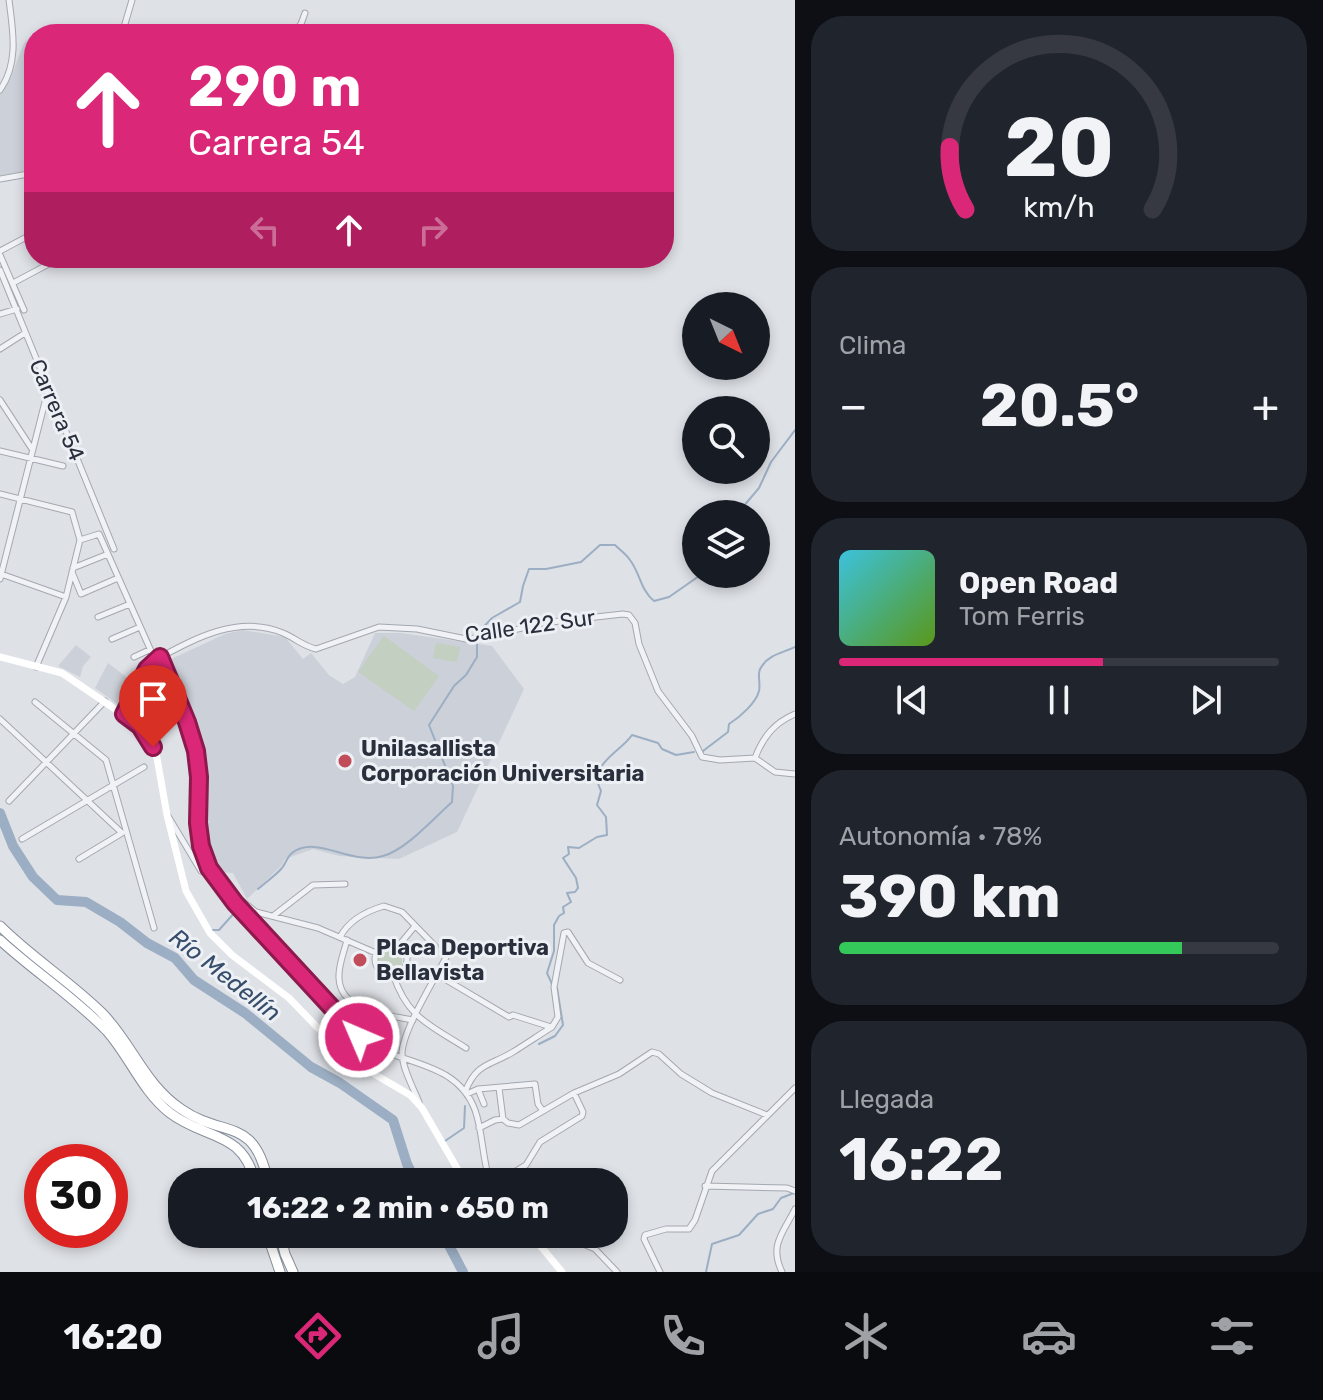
<!DOCTYPE html>
<html lang="es">
<head>
<meta charset="utf-8">
<style>
  :root { --surface:#171b24; --page:#20242c; --text:#f1f3f6; --muted:#9ea1a6; --line:#363941; --accent:#db2777 }
  body { margin:0; font-family:Rubik,sans-serif; background:var(--page); color:var(--text); height:100vh; display:flex; flex-direction:column; font-size:30px; white-space:nowrap }
  * { box-sizing:border-box; margin:0 }
  p { font-size:26px; color:var(--muted) }
  .icon { flex:none; width:44px; height:44px; fill:none; stroke:currentColor; stroke-width:2; stroke-linecap:round; stroke-linejoin:round }
  .map { position:relative; flex:1; overflow:hidden }
  .drawer { display:flex; flex-direction:column; gap:16px; padding:16px; background:#0d0f14; width:528px }
  .drawer>* { flex:none }
  .top-card { position:absolute; left:24px; top:24px; width:650px; height:244px; border-radius:32px; box-shadow:0 4px 12px #0003; background:#db2777; color:#fff; overflow:hidden }
  .needle { width:52px; rotate:137deg }
  .tools { position:absolute; left:682px; top:292px; display:grid; gap:16px }
  .tools a { display:grid; place-items:center; width:88px; height:88px; border-radius:50%; background:var(--surface); box-shadow:0 4px 12px #0003; font-size:40px }
  .speed { position:absolute; left:24px; top:1144px; display:flex; gap:16px; font-size:40px; font-weight:700; text-align:center }
  .speed>* { display:grid; place-content:center; width:104px; height:104px; border-radius:50%; background:var(--surface); box-shadow:0 4px 12px #0003; line-height:1 }
  .speed .limit { border:12px solid #d22; background:#fff; color:#111 }
  .pin { position:absolute; display:grid; place-items:center; width:68px; height:68px; color:#fff; margin:-82px -34px; border-radius:50% 50% 50% 0; rotate:-45deg; box-shadow:0 0 8px #0007 }
  .pin .icon { rotate:45deg }
  .me { position:absolute; width:88px; margin:-44px; rotate:315deg; stroke-linejoin:round; filter:drop-shadow(0 0 6px #0008) }
  .turn { display:flex; align-items:center; gap:28px; height:168px; padding:0 32px; font-size:36px }
  .turn .icon { width:104px; height:104px; stroke-width:2.5 }
  .turn b { display:block; font-size:56px; line-height:68px }
  .lanes { display:flex; align-items:center; height:76px; padding:0 32px; background:#0003; justify-content:center; gap:40px; direction:ltr }
  .lanes .off { opacity:.35 }
  .big { font-size:60px; font-weight:700; line-height:1.1 }
  .drawer .card { flex:1; display:flex; flex-direction:column; justify-content:center; gap:12px; min-width:0; padding:0 28px; border-radius:32px; background:var(--page) }
  .drawer .dial { align-items:center; gap:0 }
  .dial svg { height:208px; overflow:visible; fill:none; stroke:var(--line); stroke-width:7; stroke-linecap:round; text-anchor:middle }
  .dial text { fill:var(--text); stroke:none }
  .song { display:flex; align-items:center; gap:24px }
  .cover { width:96px; height:96px; border-radius:12px; background:linear-gradient(135deg,hsl(190 70% 55%),hsl(90 70% 35%)) }
  .played { height:8px; border-radius:4px; background:linear-gradient(90deg,var(--accent) 60%,var(--line) 60%) }
  .keys { display:flex; justify-content:space-around; direction:ltr }
  .heat { display:flex; justify-content:space-between; align-items:center; font-size:44px; direction:ltr }
  .charge { height:12px; border-radius:6px; background:linear-gradient(90deg,#34c759 78%,var(--line) 0) }
  .trip { position:absolute; left:168px; top:1168px; width:460px; height:80px; border-radius:32px; background:var(--surface); box-shadow:0 4px 12px #0003; font-weight:700; line-height:80px; text-align:center }
  .dock { display:flex; height:128px; justify-content:space-around; align-items:center; background:#090b0e; color:var(--muted) }
  .dock .icon { width:56px; height:56px }
  .dock .current { color:var(--accent) }
  .dock b { font-size:36px; color:var(--text) }
  main { display:flex; flex:1; min-height:0 }
  .map>svg:first-child { display:block }
  .built { fill:#ccd0d8 }
  .green { fill:#c3cfc0 }
  .lines { fill:none; stroke-linecap:round; stroke-linejoin:round }
  .stream { stroke:#9caec3; stroke-width:2 }
  .river { stroke:#9caec3; stroke-width:10 }
  .street-casing { stroke:#a4a8b0; stroke-width:7 }
  .highway-casing { stroke:#878e9b; stroke-width:11 }
  .street { stroke:#f0f2f5; stroke-width:5 }
  .secondary { stroke:#fff; stroke-width:7 }
  .highway { stroke:#fff; stroke-width:9 }
  .route-casing { stroke:#8e194d; stroke-width:20 }
  .route { stroke:#db2777; stroke-width:14 }
  .poi-dot { fill:#c14d5b; stroke:#edf0f4; stroke-width:3 }
  .labels { text-anchor:middle; dominant-baseline:central; stroke-width:6; stroke-linejoin:round; paint-order:stroke }
  .street-label { font-size:22px; fill:#292f3c; stroke:#edf0f4 }
  .poi-label { font-size:22px; font-weight:bold; fill:#292f3c; stroke:#edf0f4; text-anchor:start }
  .water-label { font-size:24px; font-style:italic; fill:#374d6c; stroke:#edf0f4 }
</style>
</head>
<body>
<main>
<div class="map">
<svg width="795" height="1272" viewBox="0 0 795 1272">
  <rect width="100%" height="100%" fill="#dee1e6"/>
  <!-- built -->
  <path class="built" d="M 33,34 L 34,169 L 0,176 L 0,94 L 8,84 L 24,43 Z
    M 243,630 L 285,637 L 303,659 L 311,653 L 329,675 L 343,684 L 355,677 L 375,633 L 401,633 L 492,646 L 524,689 L 457,832 L 399,859 L 339,856 L 313,849 L 285,859 L 281,866 L 247,899 L 233,873 L 215,872 L 208,860 L 201,832 L 199,750 L 193,726 L 167,661 L 225,634 Z
    M 76,645 L 91,657 L 83,666 L 80,677 L 58,666 Z
    M 108,663 L 134,683 L 123,708 L 95,688 Z"/>
  <!-- green -->
  <path class="green" d="M 384,636 L 439,676 L 414,711 L 358,672 Z
    M 436,643 L 460,647 L 457,662 L 433,658 Z
    M 397,946 L 402,953 L 402,964 L 398,968 L 387,969 L 378,959 L 378,954 L 385,949 Z"/>
  <g class="lines">
    <!-- stream -->
    <path class="stream" d="M 737,514 L 759,488 L 771,462 L 795,430
      M 703,751 L 728,732 L 729,724 C 740,717 756,703 759,691 C 761,682 756,673 762,666 C 770,654 783,653 795,647
      M 258,889 C 266,882 275,876 282,868 C 286,863 287,857 292,853 C 317,834 351,866 383,856 C 406,850 434,818 452,802 L 453,786 L 429,725 L 454,686 L 466,675 L 477,657 L 477,634 L 492,618 L 520,602 L 523,586 L 529,569 L 546,569 L 581,562 L 600,545 L 615,545 C 620,550 626,554 630,560 C 640,573 641,591 654,601 L 669,597 L 702,574
      M 212,930 L 219,930 L 236,911
      M 552,984 L 547,973 L 554,951 L 554,925 L 559,916 L 564,913 L 563,907 L 571,902 L 567,893 L 575,892 L 578,888 L 576,878 L 563,858 L 569,854 L 568,847 L 579,848 L 597,837 L 607,835 L 606,817 L 597,805 L 601,791 C 587,764 621,752 632,735 L 658,743 L 662,749 L 676,755 L 694,752
      M 539,1044 L 555,1036 L 563,1025 L 557,988
      M 445,1141 L 464,1128 L 465,1106
      M 706,1272 L 712,1244 L 739,1235 L 758,1214 L 773,1209 L 781,1198 L 794,1193"/>
    <!-- river -->
    <path class="river" d="M 0,813 L 13,846 L 33,877 L 57,900 L 86,902 L 120,922 L 147,943 L 175,958 L 194,980 L 245,1013 L 311,1067 L 340,1083 L 393,1120 L 407,1164 L 416,1182
      M 443,1234 L 463,1272"/>
    <!-- street casing -->
    <g class="street-casing">
      <path id="street" d="M 122,34 L 132,0
        M 292,34 L 301,24 L 305,13
        M 0,90 C 19,63 13,31 9,0
        M 0,179 L 34,173
        M 0,251 L 34,233
        M 0,255 L 24,310
        M 0,270 L 114,549
        M 13,283 L 60,258
        M 0,314 L 17,309
        M 0,349 L 25,333
        M 0,400 L 32,449
        M 0,451 L 63,466
        M 0,494 L 72,512 L 80,540 L 66,597 L 36,667
        M 80,540 L 99,534 L 155,660
        M 73,568 L 108,554
        M 72,572 L 81,594 L 118,578
        M 1,574 L 66,597
        M 0,579 L 48,390
        M 98,617 L 130,604
        M 112,639 L 140,627
        M 134,657 L 149,650
        M 160,657 C 174,687 189,719 195,751 C 206,801 185,846 225,888 L 225,892 L 359,1037 C 395,1066 456,1058 475,1110 C 483,1132 482,1158 490,1182
        M 35,702 L 106,760 L 154,928
        M 124,714 L 147,669 L 155,660 C 194,639 238,614 283,633 C 295,638 303,646 316,649 L 379,627 L 417,629 L 466,639 L 486,637 L 542,623 L 623,614 L 629,615 L 635,623 L 639,644 L 658,691 L 692,736 L 702,757 L 720,760 L 755,758 L 775,772 L 795,774
        M 0,719 L 122,833
        M 755,758 C 763,737 774,723 795,714
        M 9,801 L 105,701
        M 168,816 L 201,871 L 216,879
        M 22,839 L 144,767
        M 79,859 L 122,833
        M 226,888 L 256,912 L 318,928 L 376,953
        M 273,916 L 313,885 L 345,884
        M 340,937 C 349,920 367,911 384,906 L 402,912 L 435,946
        M 347,940 C 344,952 338,966 339,978 C 340,1012 389,1015 413,1020
        M375 959a16 16 0 1 1 32 0a16 16 0 1 1-32 0Z
        M 400,944 L 415,926
        M 393,974 C 407,1018 430,1025 466,1048
        M 438,975 L 509,1017 L 513,1015 L 551,1027
        M 499,1088 L 503,1119
        M 478,1089 L 484,1104
        M 465,1092 C 477,1062 490,1066 513,1052 C 526,1044 539,1035 552,1027 L 558,1017 L 554,987 L 564,933 L 568,932 L 588,963 L 620,980
        M 467,1094 L 478,1089 L 535,1084 L 538,1104 L 543,1111
        M 419,1102 C 413,1087 403,1070 402,1054 C 402,1029 440,971 452,946
        M 479,1128 L 495,1120 L 503,1119 L 508,1123 L 519,1125 L 574,1093 L 619,1074 L 652,1052 L 659,1054 L 681,1074 L 712,1093 L 767,1115
        M 498,1182 L 526,1165 L 540,1142 L 582,1116 L 583,1112 L 574,1093
        M 705,1186 L 787,1188 L 795,1191
        M 560,1234 L 595,1249 L 617,1272
        M 660,1272 L 644,1239 L 645,1235 L 666,1229 L 689,1229 L 695,1220 L 712,1171 L 795,1088
        M 782,1272 C 769,1245 783,1233 795,1209"/>
    </g>
    <!-- highway casing -->
    <g class="highway-casing">
      <path id="highway" d="M 0,926 C 32,958 71,982 103,1014 C 132,1044 145,1085 181,1109 C 224,1139 254,1115 268,1182
        M 0,940 C 35,972 74,997 107,1031 C 130,1057 142,1091 170,1113 C 205,1140 243,1130 255,1182
        M 267,1234 L 280,1272
        M 280,1234 L 285,1254 L 293,1272"/>
    </g>
    <!-- street -->
    <use href="#street" class="street"/>
    <!-- secondary -->
    <path class="secondary" d="M 0,657 L 62,673 L 140,726 L 150,739 L 157,758 L 167,815 L 186,891 L 210,933 L 232,955 L 289,998 L 347,1058 L 410,1095 L 422,1108 L 465,1182
      M 523,1234 L 538,1243 L 562,1272"/>
    <!-- highway -->
    <use href="#highway" class="highway"/>
  </g>
  <g class="lines">
    <!-- route casing -->
    <g class="route-casing">
      <path id="route" d="M 153,747 L 140,726 L 124,714 L 147,669 L 160,657 L 187,722 L 196,751 L 199,777 L 198,823 L 201,846 L 209,868 L 235,903 L 359,1037"/>
    </g>
    <!-- route -->
    <use href="#route" class="route"/>
  </g>
  <!-- markers -->
  <g class="poi-dot">
    <circle cx="345" cy="761" r="8"/>
    <circle cx="360" cy="960" r="8"/>
  </g>
  <g class="labels">
    <!-- street labels -->
    <g class="street-label">
      <text transform="translate(57 410) rotate(67)">Carrera 54</text>
      <text transform="translate(530 626) rotate(-8)">Calle 122 Sur</text>
    </g>
    <!-- poi labels -->
    <g class="poi-label">
      <text x="361" y="748">Unilasallista<tspan x="361" dy="25">Corporación Universitaria</tspan></text>
      <text x="376" y="947">Placa Deportiva<tspan x="376" dy="25">Bellavista</tspan></text>
    </g>
    <!-- water labels -->
    <g class="water-label">
      <text transform="translate(225 975) rotate(38)">Río Medellín</text>
    </g>
  </g>
</svg>
<div class="tools">
<a><svg class="needle" viewBox="-14 -14 28 28"><path d="M0-13l5 13h-10z" fill="#e53935"/><path d="M0 13l5-13h-10z" fill="#9ea1a6"/></svg></a>
<a><svg class="icon" aria-label="search" viewBox="0 0 24 24"><circle cx="10" cy="10" r="6"/><path d="M15 15l6 6"/></svg></a>
<a><svg class="icon" aria-label="layers" viewBox="0 0 24 24"><path d="M12 4l9 5-9 5-9-5zM3 14l9 5 9-5"/></svg></a>
</div>
<div class="speed"><div class="limit">30</div></div>
<div class="pin" style="left:153px;top:747px;background:#d93025"><svg class="icon" aria-label="arrive" viewBox="0 0 24 24"><path d="M6 21V4h12l-3 4 3 4H6"/></svg></div>
<svg class="me" style="left:359px;top:1037px" viewBox="-20 -20 40 40"><circle r="17" fill="#db2777" stroke="#fff" stroke-width="3"/><path d="M0-11L8 9 0 5-8 9z" fill="#fff"/></svg>
<div class="trip">16:22 · 2 min · 650 m</div>
<div class="top-card">
<div class="turn"><svg class="icon" aria-label="ahead" viewBox="0 0 24 24"><path d="M12 20V5M6 11l6-6 6 6"/></svg><div><b>290 m</b>Carrera 54</div></div>
<div class="lanes"><svg class="icon off" aria-label="left" viewBox="0 0 24 24"><path d="M17 20v-9H6M10 6l-5 5 5 5"/></svg><svg class="icon" aria-label="ahead" viewBox="0 0 24 24"><path d="M12 20V5M6 11l6-6 6 6"/></svg><svg class="icon off" aria-label="right" viewBox="0 0 24 24"><path d="M7 20v-9h11M14 6l5 5-5 5"/></svg></div>
</div>
</div>
<section class="drawer">
<div class="card dial"><svg viewBox="0 0 100 80">
<path d="M14 69A42 42 0 1 1 86 69"/>
<path d="M14 69A42 42 0 0 1 8 45" stroke="#db2777"/>
<text x="50" y="56" font-size="32" font-weight="700">20</text>
<text x="50" y="72" font-size="11">km/h</text>
</svg></div>
<div class="card"><p>Clima</p>
<div class="heat"><a>−</a><b class="big">20.5°</b><a>+</a></div>
</div>
<div class="card">
<div class="song"><i class="cover"></i><div><b>Open Road</b><p>Tom Ferris</p></div></div>
<div class="played"></div>
<div class="keys"><svg class="icon" aria-label="previous" viewBox="0 0 24 24"><path d="M18 5L8 12l10 7zM5 5v14"/></svg><svg class="icon" aria-label="pause" viewBox="0 0 24 24"><path d="M8 5v14M16 5v14"/></svg><svg class="icon" aria-label="next" viewBox="0 0 24 24"><path d="M6 5l10 7-10 7zM19 5v14"/></svg></div>
</div>
<div class="card"><p>Autonomía · 78%</p><b class="big">390 km</b><div class="charge"></div></div>
<div class="card"><p>Llegada</p><b class="big">16:22</b></div>
</section>
</main>
<nav class="dock">
<b>16:20</b>
<svg class="icon current" aria-label="directions" viewBox="0 0 24 24"><path d="M12 3l9 9-9 9-9-9zM9 14v-3h6M13 9l2 2-2 2"/></svg>
<svg class="icon" aria-label="music" viewBox="0 0 24 24"><path d="M9 18V5l10-2v13"/><circle cx="6" cy="18" r="3"/><circle cx="16" cy="16" r="3"/></svg>
<svg class="icon" aria-label="phone" viewBox="0 0 24 24"><path d="M5 4h4l2 5-3 2q2 4 5 5l2-3 5 2v4C11 20 4 13 5 4z"/></svg>
<svg class="icon" aria-label="climate" viewBox="0 0 24 24"><path d="M12 3v18M4 7l16 10M4 17L20 7"/></svg>
<svg class="icon" aria-label="car" viewBox="0 0 24 24"><path d="M5 17H2v-5l4-1 3-4h7l3 4 3 1v5h-3M9 17h6M6 11h13"/><circle cx="7" cy="17" r="2"/><circle cx="17" cy="17" r="2"/></svg>
<svg class="icon" aria-label="filters" viewBox="0 0 24 24"><path d="M4 7h16M4 17h16"/><circle cx="9" cy="7" r="2"/><circle cx="15" cy="17" r="2"/></svg>
</nav>
</body>
</html>
